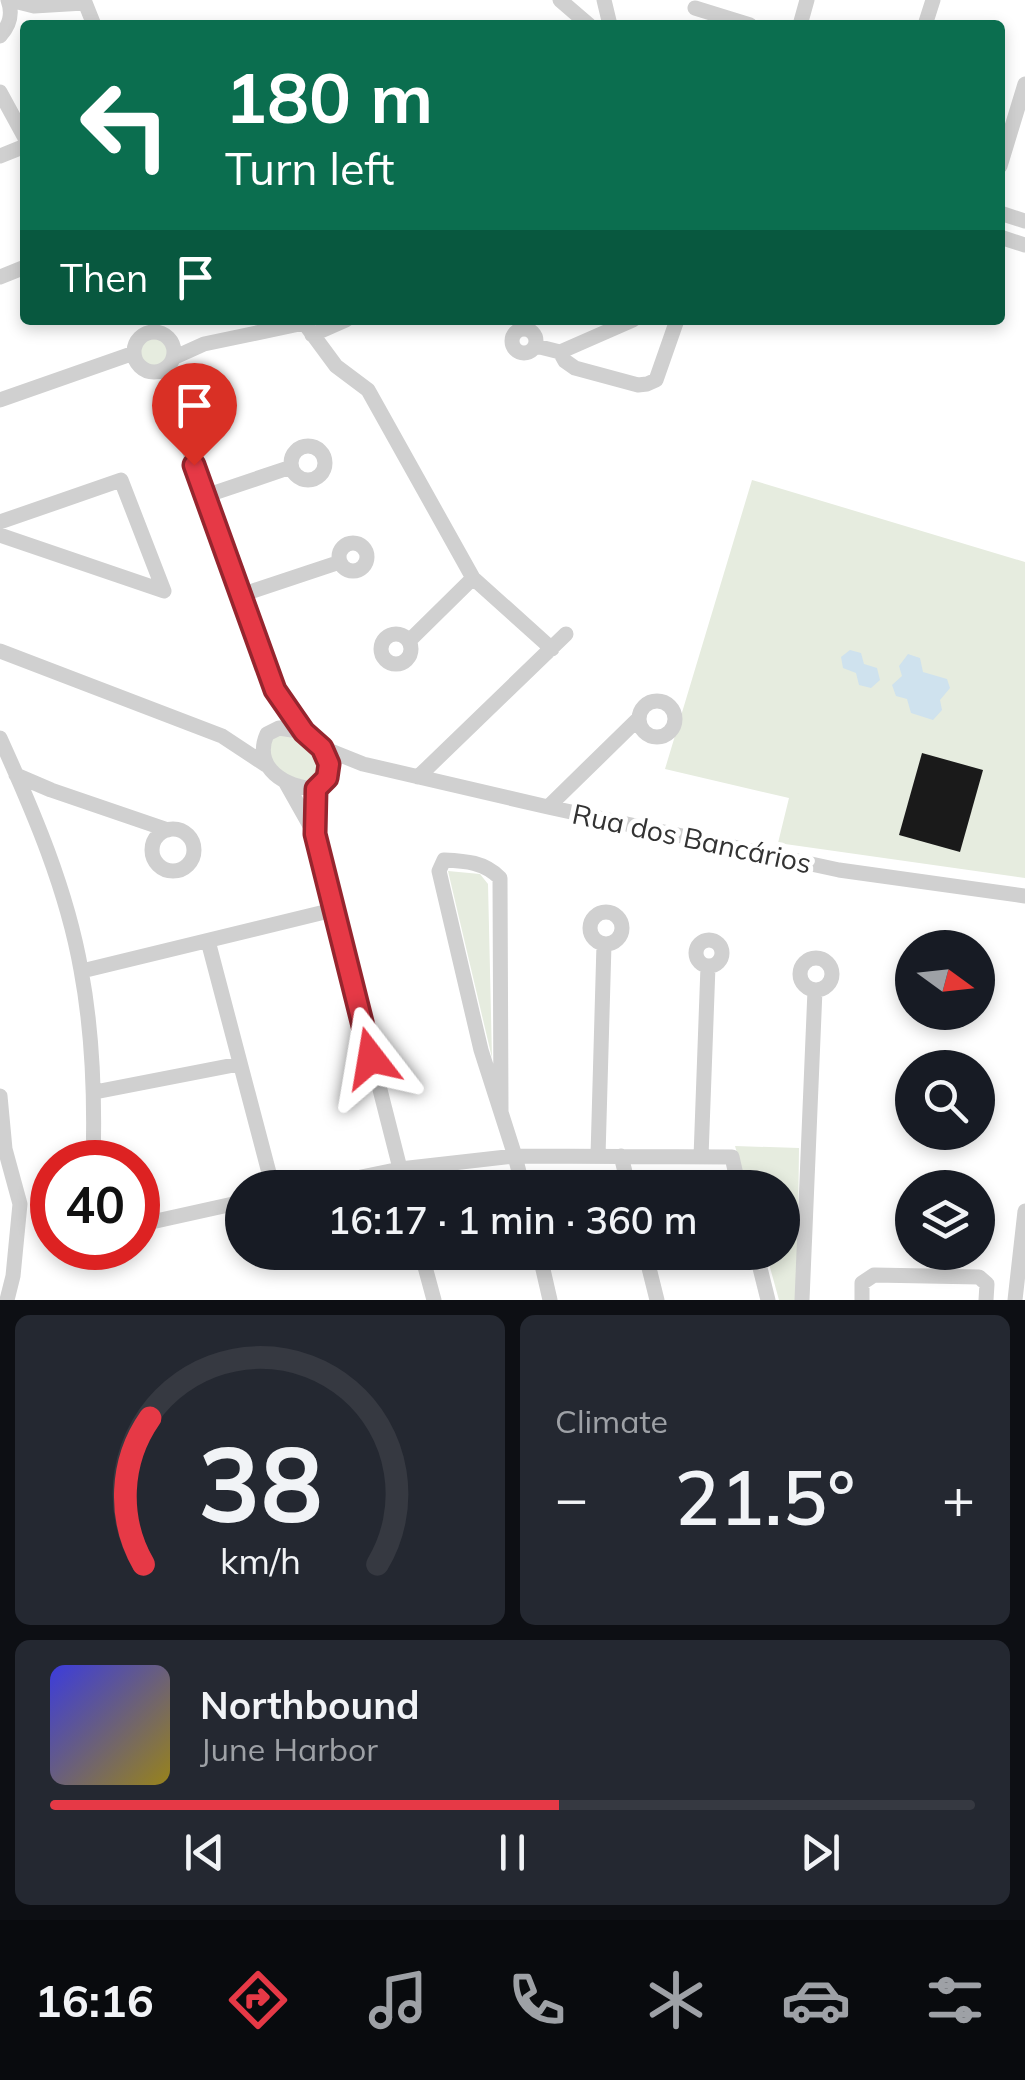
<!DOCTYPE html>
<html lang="en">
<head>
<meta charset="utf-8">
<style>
  :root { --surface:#171b24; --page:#242831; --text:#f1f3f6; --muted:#9ea1a6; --line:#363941; --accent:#e63946 }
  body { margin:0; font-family:Mulish,sans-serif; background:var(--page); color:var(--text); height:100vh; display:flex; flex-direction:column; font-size:38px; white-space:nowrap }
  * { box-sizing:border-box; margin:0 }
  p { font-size:32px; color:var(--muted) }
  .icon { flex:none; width:55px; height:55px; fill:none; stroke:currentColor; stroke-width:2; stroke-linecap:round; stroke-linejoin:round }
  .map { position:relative; height:1300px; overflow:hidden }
  .details { display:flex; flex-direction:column; gap:15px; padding:15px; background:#0d0f14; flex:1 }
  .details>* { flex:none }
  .top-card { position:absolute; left:20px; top:20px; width:985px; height:305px; border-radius:10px; box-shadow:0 5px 15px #0003; background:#0b6e4f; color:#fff; overflow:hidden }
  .needle { width:65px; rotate:105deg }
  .controls { position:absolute; left:895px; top:930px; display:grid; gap:20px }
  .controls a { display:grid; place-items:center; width:100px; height:100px; border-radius:50%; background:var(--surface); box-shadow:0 5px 15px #0003; font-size:50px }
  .speed { position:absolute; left:30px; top:1140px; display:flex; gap:20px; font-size:50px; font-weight:700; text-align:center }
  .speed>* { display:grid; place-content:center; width:130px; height:130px; border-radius:50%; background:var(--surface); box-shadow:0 5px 15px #0003; line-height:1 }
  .speed .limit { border:15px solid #d22; background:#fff; color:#111 }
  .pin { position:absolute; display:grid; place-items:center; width:85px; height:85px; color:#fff; margin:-102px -42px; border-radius:50% 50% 50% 0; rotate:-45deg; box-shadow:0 0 10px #0007 }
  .pin .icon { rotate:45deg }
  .me { position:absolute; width:110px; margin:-55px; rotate:346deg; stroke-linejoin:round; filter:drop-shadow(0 0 8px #0008) }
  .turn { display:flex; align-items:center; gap:35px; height:210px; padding:0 40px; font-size:45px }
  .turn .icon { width:130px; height:130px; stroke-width:2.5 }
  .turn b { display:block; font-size:70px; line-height:85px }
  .then { display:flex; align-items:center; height:95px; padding:0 40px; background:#0003; gap:20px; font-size:38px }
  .big { font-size:75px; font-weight:600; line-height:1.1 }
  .details .widget { flex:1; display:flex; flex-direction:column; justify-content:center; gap:15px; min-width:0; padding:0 35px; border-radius:15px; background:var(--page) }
  .details .dial { align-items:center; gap:0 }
  .dial svg { height:260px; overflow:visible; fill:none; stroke:var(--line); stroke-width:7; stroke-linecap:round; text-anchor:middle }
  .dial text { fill:var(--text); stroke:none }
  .song { display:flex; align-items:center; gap:30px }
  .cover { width:120px; height:120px; border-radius:15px; background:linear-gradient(135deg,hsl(240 70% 55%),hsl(50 70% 35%)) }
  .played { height:10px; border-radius:5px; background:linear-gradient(90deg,var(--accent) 55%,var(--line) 55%) }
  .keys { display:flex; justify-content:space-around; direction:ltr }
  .heat { display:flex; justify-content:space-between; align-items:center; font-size:55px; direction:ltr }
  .details .tiles { flex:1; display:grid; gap:15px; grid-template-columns:1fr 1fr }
  .widget:last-child { grid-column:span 2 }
  .trip { position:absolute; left:225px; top:1170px; width:575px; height:100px; border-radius:50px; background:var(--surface); box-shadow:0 5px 15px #0003; font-weight:600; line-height:100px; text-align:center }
  .tabs { display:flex; height:160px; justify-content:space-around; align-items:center; background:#090b0e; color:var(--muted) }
  .tabs .icon { width:70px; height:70px }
  .tabs .selected { color:var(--accent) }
  .tabs b { font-size:45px; color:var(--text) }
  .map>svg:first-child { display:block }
  .green { fill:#e6ecdf }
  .water { fill:#cfe2ee }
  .building { fill:#1a1a1a }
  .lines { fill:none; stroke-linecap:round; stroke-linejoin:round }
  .minor { stroke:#d0d0d0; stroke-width:15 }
  .route-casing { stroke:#96252e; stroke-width:25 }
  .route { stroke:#e63946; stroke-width:18 }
  .labels { text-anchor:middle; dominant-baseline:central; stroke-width:10; stroke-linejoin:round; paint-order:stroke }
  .street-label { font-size:28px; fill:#333; stroke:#fff }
</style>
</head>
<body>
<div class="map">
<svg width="1025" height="1300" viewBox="0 0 1025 1300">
  <rect width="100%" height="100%" fill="#fff"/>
  <!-- green -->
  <path class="green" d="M140 353a14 14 0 1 1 28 0a14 14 0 1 1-28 0Z
    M 752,480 L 1025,562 L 1025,878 L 778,843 L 789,798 L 665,769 Z
    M 274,734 C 300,738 312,738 322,765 L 319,777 L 313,782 L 287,777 L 270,759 L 269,741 Z
    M 448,871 L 480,874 L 488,884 L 492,1058 Z
    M 735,1146 L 799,1148 L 797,1300 L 779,1300 L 766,1253 L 782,1252 L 782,1188 L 747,1187 Z"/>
  <!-- water -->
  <path class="water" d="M 850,650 L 861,653 L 864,664 L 877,668 L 880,680 L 871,688 L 859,685 L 856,673 L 843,668 L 841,657 Z
    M 908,654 L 920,658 L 923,672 L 947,679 L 950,688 L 940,700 L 942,710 L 933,720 L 911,713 L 907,699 L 896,696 L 892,685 L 902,676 L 899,666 Z"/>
  <!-- building -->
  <path class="building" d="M 922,753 L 983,770 L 960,852 L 899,835 Z"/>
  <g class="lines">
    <!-- minor -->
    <path class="minor" d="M 10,0 L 34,6 L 84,3
      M 84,0 L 94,25
      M 560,0 L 589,25
      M 604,0 L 610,25
      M 695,8 L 750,25
      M 800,25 L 807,0
      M 925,25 L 933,0
      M 0,36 C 10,25 13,14 8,0
      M 0,92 L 25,138
      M 0,156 L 25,146
      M 1000,166 L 1025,84
      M 1000,213 L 1025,221
      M 1000,237 L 1025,245
      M 0,277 L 25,267
      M 302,320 L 336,366 L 368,390 L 473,578 L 552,649
      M512 341a12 12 0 1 1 24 0a12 12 0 1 1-24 0Z
      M134 352a20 20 0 1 1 40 0a20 20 0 1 1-40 0Z
      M 312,335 L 346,320
      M 536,346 L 560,352 L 565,361 L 575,368 L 638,385 L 647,384 L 656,380 L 677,320
      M 560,352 L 633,320
      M 173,358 L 204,344 L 304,323
      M 168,367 L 173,405 L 275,690 L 305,732 L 323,748 L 329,764 L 327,778 L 316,789 C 286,788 252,768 267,734 L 279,728 L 305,732
      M 0,400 L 134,353
      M291 463a17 17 0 1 1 34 0a17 17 0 1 1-34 0Z
      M 205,496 L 291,467
      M 0,522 L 121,480 L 164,591
      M 0,535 L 164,591
      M339 557a14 14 0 1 1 28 0a14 14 0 1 1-28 0Z
      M 241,595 L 340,562
      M381 649a15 15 0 1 1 30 0a15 15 0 1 1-30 0Z
      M 409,641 L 473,578
      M 0,651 L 222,736 L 266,765
      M639 719a18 18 0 1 1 36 0a18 18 0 1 1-36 0Z
      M 0,738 C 34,813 67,890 81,970 C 93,1034 95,1099 93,1162
      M 323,748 L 363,764 L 548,807 L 839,870 L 1025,896
      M 16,775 L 51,790 L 168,830
      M 418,777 L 566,634
      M 286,783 L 313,831
      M 316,789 L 315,834 L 405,1188
      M 548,807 L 639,718
      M152 850a21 21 0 1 1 42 0a21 21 0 1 1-42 0Z
      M590 928a16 16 0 1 1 32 0a16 16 0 1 1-32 0Z
      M696 953a13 13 0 1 1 26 0a13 13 0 1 1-26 0Z
      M 208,941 L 273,1188
      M800 974a16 16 0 1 1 32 0a16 16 0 1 1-32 0Z
      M 82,971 L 333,910
      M 95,1092 L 239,1064
      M 0,1096 L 5,1149 L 20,1204 L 13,1276 L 7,1300
      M 501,1111 L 500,878 C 484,862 466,861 444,860 L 439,871 L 481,1050 L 515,1156 L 523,1188
      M 598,1156 L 604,944
      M 621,1156 L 629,1188
      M 701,1157 L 708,966
      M 308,1188 L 400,1169 L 515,1156 L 732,1157 L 739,1188
      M 138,1225 L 242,1202
      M 421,1252 L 434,1300
      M 539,1252 L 550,1300
      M 645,1252 L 657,1300
      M 756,1252 L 768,1300
      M 802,1300 L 815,990
      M 862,1300 L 862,1283 L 874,1275 L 979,1277 L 987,1284 L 986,1300
      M 1015,1300 L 1025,1211"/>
  </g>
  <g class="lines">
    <!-- route casing -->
    <g class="route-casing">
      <path id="route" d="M 194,465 L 275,690 L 304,732 L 322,748 L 329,764 L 327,778 L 316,789 L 315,834 L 371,1058"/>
    </g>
    <!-- route -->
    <use href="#route" class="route"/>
  </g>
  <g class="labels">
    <!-- street labels -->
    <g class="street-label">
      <text transform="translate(692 838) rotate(12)">Rua dos Bancários</text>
    </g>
  </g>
</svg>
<div class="controls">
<a><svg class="needle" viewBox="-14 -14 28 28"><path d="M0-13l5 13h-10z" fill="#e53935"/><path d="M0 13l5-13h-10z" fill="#9ea1a6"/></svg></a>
<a><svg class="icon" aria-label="search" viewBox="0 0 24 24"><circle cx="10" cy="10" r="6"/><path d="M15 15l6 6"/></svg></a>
<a><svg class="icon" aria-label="layers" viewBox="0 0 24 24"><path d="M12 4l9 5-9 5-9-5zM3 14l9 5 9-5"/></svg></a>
</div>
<div class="speed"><div class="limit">40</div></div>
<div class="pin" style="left:194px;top:465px;background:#d93025"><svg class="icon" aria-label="arrive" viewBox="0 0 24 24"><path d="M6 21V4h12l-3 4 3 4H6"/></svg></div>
<svg class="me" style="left:371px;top:1058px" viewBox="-20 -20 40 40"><path d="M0-17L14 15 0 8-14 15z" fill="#e63946" stroke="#fff" stroke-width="4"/></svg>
<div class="trip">16:17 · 1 min · 360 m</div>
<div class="top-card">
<div class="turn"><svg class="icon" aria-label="left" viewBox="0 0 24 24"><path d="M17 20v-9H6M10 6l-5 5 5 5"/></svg><div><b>180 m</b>Turn left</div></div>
<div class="then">Then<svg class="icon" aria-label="arrive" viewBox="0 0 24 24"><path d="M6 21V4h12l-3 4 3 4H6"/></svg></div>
</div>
</div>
<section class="details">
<div class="tiles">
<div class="widget dial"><svg viewBox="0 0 100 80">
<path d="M14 69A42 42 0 1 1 86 69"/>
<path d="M14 69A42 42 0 0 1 16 24" stroke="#e63946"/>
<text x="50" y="56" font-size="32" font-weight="700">38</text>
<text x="50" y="72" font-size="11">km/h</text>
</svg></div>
<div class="widget"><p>Climate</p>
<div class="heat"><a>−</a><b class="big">21.5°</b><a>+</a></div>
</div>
<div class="widget">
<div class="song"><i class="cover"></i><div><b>Northbound</b><p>June Harbor</p></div></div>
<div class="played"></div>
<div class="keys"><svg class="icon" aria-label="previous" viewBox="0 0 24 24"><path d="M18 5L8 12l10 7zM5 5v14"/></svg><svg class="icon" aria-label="pause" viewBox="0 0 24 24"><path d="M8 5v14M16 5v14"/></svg><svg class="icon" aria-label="next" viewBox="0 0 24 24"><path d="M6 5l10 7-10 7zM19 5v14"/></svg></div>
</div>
</div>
</section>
<nav class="tabs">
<b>16:16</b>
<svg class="icon selected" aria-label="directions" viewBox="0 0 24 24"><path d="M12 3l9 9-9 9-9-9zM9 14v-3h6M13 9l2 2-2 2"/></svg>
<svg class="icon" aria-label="music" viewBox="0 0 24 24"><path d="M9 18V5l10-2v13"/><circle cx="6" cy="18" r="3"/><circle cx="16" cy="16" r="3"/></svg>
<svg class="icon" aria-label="phone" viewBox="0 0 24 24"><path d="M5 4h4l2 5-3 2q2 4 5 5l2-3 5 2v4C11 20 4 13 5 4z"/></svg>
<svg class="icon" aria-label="climate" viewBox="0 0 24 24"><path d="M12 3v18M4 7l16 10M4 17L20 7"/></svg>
<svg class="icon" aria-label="car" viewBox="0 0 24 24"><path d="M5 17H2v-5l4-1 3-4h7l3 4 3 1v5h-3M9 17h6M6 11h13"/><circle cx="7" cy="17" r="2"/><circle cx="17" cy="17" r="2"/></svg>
<svg class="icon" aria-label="filters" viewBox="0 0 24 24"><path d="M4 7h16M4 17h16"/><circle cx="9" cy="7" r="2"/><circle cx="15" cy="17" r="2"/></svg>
</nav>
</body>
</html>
